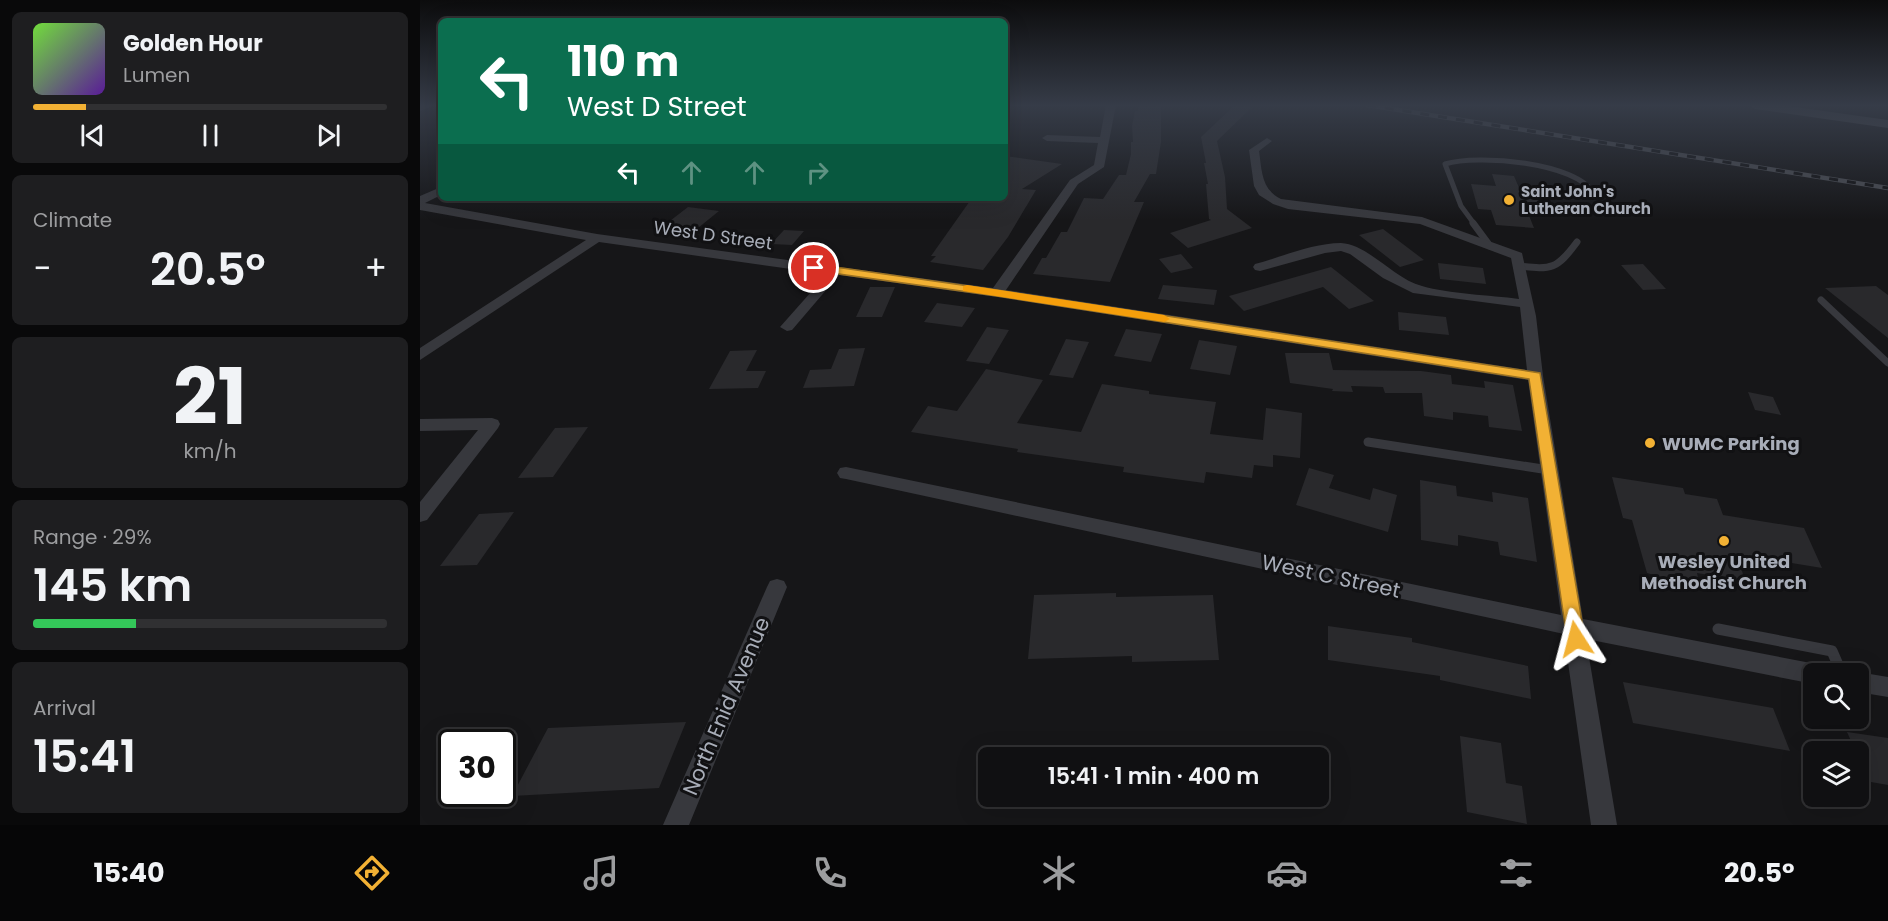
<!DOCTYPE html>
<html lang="en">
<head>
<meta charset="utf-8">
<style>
  :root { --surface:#101012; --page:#1e1e20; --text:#f1f3f6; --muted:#9c9d9f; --line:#303032; --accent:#f2b134 }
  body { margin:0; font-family:Poppins,sans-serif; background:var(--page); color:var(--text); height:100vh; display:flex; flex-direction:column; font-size:22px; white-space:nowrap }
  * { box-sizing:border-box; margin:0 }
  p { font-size:20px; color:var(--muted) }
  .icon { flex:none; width:33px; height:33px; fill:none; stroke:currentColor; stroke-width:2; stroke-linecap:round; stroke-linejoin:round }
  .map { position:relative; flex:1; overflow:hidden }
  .sheet { display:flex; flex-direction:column; gap:12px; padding:12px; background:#09090a; width:420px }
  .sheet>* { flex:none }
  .guide { position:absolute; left:18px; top:18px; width:570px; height:183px; border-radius:9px; box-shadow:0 6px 24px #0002,0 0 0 2px var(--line); background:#0b6e4f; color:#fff; overflow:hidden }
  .buttons { position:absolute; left:1383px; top:663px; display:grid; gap:12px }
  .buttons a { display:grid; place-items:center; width:66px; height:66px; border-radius:9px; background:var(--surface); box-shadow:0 6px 24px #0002,0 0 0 2px var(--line); font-size:30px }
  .speed { position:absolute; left:18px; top:729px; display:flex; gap:12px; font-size:30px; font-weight:700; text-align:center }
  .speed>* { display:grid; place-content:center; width:78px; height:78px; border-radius:50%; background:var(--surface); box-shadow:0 6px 24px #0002,0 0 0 2px var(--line); line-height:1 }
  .speed .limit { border:3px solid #111; border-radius:9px; background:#fff; color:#111 }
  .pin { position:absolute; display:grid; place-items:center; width:51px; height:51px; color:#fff; margin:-26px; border:3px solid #fff; border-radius:50%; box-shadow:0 2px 6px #0007 }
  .me { position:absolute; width:66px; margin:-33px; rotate:351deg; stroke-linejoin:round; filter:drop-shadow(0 0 4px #0008) }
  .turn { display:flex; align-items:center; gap:21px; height:126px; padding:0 30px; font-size:27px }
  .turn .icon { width:78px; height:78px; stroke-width:2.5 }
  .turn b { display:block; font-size:42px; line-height:51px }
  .lanes { display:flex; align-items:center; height:57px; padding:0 30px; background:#0003; justify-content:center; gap:30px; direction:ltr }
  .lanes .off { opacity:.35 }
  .big { font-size:45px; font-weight:600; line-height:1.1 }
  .sheet .tile { flex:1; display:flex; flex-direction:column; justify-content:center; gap:9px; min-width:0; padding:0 21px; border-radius:9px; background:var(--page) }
  .sheet .dial { align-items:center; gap:0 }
  .dial b { font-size:78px; line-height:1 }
  .song { display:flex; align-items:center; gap:18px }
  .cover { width:72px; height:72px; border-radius:9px; background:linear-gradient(135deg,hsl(100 70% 55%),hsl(270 70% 35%)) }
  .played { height:6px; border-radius:3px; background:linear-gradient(90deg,var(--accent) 15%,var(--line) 15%) }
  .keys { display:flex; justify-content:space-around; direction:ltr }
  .heat { display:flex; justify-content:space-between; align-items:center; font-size:33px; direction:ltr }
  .charge { height:9px; border-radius:4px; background:linear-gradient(90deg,#34c759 29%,var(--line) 0) }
  .trip { position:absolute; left:558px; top:747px; width:351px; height:60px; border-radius:9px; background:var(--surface); box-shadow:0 6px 24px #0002,0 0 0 2px var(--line); font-weight:600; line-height:60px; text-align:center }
  .tab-bar { display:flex; height:96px; justify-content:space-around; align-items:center; background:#060607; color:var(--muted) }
  .tab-bar .icon { width:42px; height:42px }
  .tab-bar .current { color:var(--accent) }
  .tab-bar b { font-size:27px; color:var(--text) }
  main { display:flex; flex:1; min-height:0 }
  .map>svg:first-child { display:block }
  .building { fill:#29292c }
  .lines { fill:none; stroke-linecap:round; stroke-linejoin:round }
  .lane-far3 { stroke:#37383d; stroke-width:5 }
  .lane-far2 { stroke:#37383d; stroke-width:7 }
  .lane-far1 { stroke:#37383d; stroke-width:9 }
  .lane { stroke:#37383d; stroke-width:11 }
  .street { fill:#37383d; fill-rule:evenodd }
  .secondary { fill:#45474d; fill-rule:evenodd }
  .rail-casing { stroke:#4a4c52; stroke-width:4.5 }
  .rail { stroke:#111113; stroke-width:3; stroke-dasharray:9; stroke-linecap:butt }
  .route { fill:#f2b134; stroke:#9d7322; stroke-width:1.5 }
  .slow { fill:#f59e0b }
  .poi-dot { fill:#f2b134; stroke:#111113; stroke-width:2 }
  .labels { text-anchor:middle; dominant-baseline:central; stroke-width:6; stroke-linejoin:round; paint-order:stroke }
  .far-poi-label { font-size:15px; font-weight:bold; fill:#a8adb8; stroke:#111113; text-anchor:start }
  .street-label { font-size:18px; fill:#a8adb8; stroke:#111113 }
  .poi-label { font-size:18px; font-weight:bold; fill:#a8adb8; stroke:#111113; text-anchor:start }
  .near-street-label { font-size:21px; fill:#a8adb8; stroke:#111113 }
</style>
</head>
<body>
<main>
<section class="sheet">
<div class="tile">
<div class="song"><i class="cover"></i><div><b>Golden Hour</b><p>Lumen</p></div></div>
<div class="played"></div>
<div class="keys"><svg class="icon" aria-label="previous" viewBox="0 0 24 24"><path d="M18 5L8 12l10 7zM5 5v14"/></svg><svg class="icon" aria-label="pause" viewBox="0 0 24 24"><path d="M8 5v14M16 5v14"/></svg><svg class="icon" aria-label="next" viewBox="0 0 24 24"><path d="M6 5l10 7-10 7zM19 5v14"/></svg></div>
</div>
<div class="tile"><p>Climate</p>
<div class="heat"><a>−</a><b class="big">20.5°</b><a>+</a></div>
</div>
<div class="tile dial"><b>21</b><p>km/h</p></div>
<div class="tile"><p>Range · 29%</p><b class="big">145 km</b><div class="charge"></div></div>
<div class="tile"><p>Arrival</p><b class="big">15:41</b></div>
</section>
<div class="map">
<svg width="1468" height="825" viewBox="0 0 1468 825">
  <rect width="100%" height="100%" fill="#161618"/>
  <!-- building -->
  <path class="building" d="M 718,105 L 741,105 L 741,142 L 736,174 L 730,174 L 714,202 L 724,202 L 690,282 L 613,274 L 622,258 L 626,258 L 641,232 L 647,232 L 664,198 L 683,199 L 699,175 L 706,175 L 711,154 L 711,142 L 713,142 L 712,126 L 715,111 L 718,111 Z
    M 815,105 L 828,105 L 831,108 L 797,141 L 805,177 L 807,209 L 832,228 L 768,248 L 750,233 L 791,220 L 789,219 L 786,184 L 788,184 L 784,163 L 786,163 L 781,137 Z
    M 585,156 L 642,164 L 602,189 L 616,190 L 588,237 L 563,270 L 510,262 L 516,256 L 511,256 L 552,198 L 585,198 Z
    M 1072,174 L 1094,176 L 1100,190 L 1118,192 L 1128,214 L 1108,213 L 1114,228 L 1076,225 L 1071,210 L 1058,209 L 1051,184 L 1076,186 Z
    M 268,207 L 299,211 L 278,228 L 246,224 Z
    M 963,229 L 1004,260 L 980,267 L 939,235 Z
    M 364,230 L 384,231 L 372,245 L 351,244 Z
    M 761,254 L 773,268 L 751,273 L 739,259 Z
    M 1018,263 L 1063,268 L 1066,284 L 1020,279 Z
    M 1223,264 L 1246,289 L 1223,290 L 1201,265 Z
    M 911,267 L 954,301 L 929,309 L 903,287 L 824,311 L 809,296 Z
    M 743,285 L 797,290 L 794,305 L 738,299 Z
    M 1456,286 L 1468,295 L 1468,338 L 1405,288 Z
    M 450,287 L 475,287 L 462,317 L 436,317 Z
    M 517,303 L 555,308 L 542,327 L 504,322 Z
    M 978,312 L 1026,317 L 1029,335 L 979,330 Z
    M 567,327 L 589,330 L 569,364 L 546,361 Z
    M 706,329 L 742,334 L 731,362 L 694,356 Z
    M 646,339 L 669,342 L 653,378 L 629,375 Z
    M 779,340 L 817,346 L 810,375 L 770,369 Z
    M 445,348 L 434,386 L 383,388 L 390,370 L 411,369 L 419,349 Z
    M 337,350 L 326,371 L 346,371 L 338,388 L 289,389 L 310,351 Z
    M 865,353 L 909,353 L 913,370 L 1001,371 L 1031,375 L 1032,384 L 1065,388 L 1064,381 L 1093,385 L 1102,431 L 1069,427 L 1068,416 L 1033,412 L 1033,420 L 1004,416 L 1002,393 L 965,393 L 963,387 L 931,386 L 933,392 L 912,391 L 913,389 L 870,383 Z
    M 566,369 L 623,380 L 597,423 L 661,432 L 682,384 L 729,391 L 729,394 L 796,402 L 790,434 L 843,440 L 846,408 L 882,413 L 880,458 L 853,455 L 853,467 L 834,465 L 832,478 L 786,472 L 784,483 L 703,472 L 704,467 L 597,452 L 598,449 L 491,432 L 508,406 L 537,411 Z
    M 1328,392 L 1353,397 L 1361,415 L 1335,410 Z
    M 168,427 L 133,477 L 98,478 L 135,428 Z
    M 889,468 L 914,475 L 909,488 L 950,500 L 953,488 L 977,495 L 968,532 L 876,505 Z
    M 1192,477 L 1263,488 L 1265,494 L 1297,499 L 1303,515 L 1384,528 L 1402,568 L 1317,554 L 1325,581 L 1277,573 L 1279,582 L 1248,579 L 1227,573 L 1212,520 L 1203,518 Z
    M 1000,480 L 1036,486 L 1037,496 L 1073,502 L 1072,492 L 1108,498 L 1117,562 L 1080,555 L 1078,542 L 1038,535 L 1038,546 L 1001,540 Z
    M 94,512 L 57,565 L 20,566 L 59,514 Z
    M 696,593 L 696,597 L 793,595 L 799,660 L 712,662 L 712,656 L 608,659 L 614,595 Z
    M 908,626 L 992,638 L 992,642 L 1108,666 L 1111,699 L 1020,680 L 1020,676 L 908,660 Z
    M 1203,682 L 1353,708 L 1370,751 L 1213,723 Z
    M 266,722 L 239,788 L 92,796 L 128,728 Z
    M 1427,732 L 1468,738 L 1468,785 L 1451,782 L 1438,752 L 1436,752 Z
    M 1040,736 L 1081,743 L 1086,783 L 1102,786 L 1107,824 L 1047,812 Z"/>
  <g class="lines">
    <!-- lane-far3 -->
    <path class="lane-far3" d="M 1055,225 L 1041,206 L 1025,164 C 1057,154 1157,162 1174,194"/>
    <!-- lane-far2 -->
    <path class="lane-far2" d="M 1053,223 L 1070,246
      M 1099,266 C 1132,270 1137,269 1157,242
      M 1401,300 L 1468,363"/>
    <!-- lane-far1 -->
    <path class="lane-far1" d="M 948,442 L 1129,470"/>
    <!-- lane -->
    <path class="lane" d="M 1298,629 L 1412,651 L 1422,674"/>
    <!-- street -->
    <path class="street" d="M 0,105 L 15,105 L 0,111 Z
      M 686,105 L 696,105 L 684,167 L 658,184 L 586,290 L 1107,370 L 1100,307 L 993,293 L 963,278 L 930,254 L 921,251 L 905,253 L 840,271 L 835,270 L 833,267 L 835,264 C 862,257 893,243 921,243 C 948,244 974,279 1002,286 C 1029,294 1070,295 1099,299 L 1091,258 L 1000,224 L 868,209 L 853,204 L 839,195 L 834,186 L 829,150 L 847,138 L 852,141 L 839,151 C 842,171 841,189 861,199 L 1002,217 L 1102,253 L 1116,316 L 1123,376 L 1163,619 L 1396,664 L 1404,667 L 1407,674 L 1394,674 L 1394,684 L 1166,639 L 1197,825 L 1171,825 L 1144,634 L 426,479 L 420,478 L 417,473 L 420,468 L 426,467 L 1141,615 L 1108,380 L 577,297 L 419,275 L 372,330 L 367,331 L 360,327 L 407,274 L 179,242 L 0,360 L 0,348 L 166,240 L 0,210 L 0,196 L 21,187 L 21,195 L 5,203 L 177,234 L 573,288 L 650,180 L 674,165 L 678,143 L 627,141 L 622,138 L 627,135 L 680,137 Z
      M 72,418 L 78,420 L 80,424 L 78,428 L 7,520 L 0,522 L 0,502 L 58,430 L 0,431 L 0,419 Z
      M 357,579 L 364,581 L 367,587 L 269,825 L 243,825 L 347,587 L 350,581 Z
      M 1438,672 L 1468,677 L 1468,697 L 1438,692 L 1438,674 L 1433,674 Z"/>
    <!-- secondary -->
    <path class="secondary" d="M 1328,105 L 1361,105 L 1468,120 L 1468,128 L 1335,109 Z"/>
    <!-- rail casing -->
    <g class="rail-casing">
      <path id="rail" d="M 947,105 L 1468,188"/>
    </g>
    <!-- rail -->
    <use href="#rail" class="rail"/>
  </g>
  <!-- sky -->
  <linearGradient id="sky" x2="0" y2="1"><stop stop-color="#0c0c0d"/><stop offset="0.48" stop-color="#363c48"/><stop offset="1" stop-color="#363c48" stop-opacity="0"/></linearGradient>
  <rect width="1468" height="220" fill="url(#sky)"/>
  <!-- route -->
  <path class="route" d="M 394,264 L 577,290 L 1120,373 L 1165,639 L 1162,645 L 1156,647 L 1150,645 L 1147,639 L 1109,379 L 577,296 L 390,270 L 390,265 Z"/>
  <!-- slow -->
  <path class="slow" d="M 547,285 L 744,315 L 750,319 L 744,322 L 543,291 L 543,286 Z"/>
  <!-- markers -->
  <g class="poi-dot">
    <circle cx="1089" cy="200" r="6"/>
    <circle cx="1230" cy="443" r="6"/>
    <circle cx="1304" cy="541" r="6"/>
  </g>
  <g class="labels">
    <!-- far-poi labels -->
    <g class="far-poi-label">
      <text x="1101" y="191">Saint John's<tspan x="1101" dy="17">Lutheran Church</tspan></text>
    </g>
    <!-- street labels -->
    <g class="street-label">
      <text transform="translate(293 235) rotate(8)">West D Street</text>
    </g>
    <!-- poi labels -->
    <g class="poi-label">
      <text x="1242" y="443">WUMC Parking</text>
      <text x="1304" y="561" text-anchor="middle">Wesley United<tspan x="1304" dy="21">Methodist Church</tspan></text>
    </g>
    <!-- near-street labels -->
    <g class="near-street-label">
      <text transform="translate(911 576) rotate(12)">West C Street</text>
      <text transform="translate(306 706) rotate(-67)">North Enid Avenue</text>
    </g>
  </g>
</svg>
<div class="buttons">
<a><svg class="icon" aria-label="search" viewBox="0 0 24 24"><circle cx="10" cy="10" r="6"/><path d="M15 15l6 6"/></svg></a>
<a><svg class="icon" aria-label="layers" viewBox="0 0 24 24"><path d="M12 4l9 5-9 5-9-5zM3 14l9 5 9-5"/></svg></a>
</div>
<div class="speed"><div class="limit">30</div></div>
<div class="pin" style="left:394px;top:268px;background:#d93025"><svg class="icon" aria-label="arrive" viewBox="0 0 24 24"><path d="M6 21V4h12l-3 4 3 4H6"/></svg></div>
<svg class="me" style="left:1156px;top:639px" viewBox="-20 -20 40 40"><path d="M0-17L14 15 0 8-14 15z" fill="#f2b134" stroke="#fff" stroke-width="4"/></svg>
<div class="trip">15:41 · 1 min · 400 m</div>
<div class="guide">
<div class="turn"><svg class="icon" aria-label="left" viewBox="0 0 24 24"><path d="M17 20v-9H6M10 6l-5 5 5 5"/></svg><div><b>110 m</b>West D Street</div></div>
<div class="lanes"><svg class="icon" aria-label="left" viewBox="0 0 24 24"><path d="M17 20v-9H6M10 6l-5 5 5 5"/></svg><svg class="icon off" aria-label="ahead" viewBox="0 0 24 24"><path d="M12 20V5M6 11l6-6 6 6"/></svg><svg class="icon off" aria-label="ahead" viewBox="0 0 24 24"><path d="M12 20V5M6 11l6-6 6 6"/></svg><svg class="icon off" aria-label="right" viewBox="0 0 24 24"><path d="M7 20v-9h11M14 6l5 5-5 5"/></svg></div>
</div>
</div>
</main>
<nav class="tab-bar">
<b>15:40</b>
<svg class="icon current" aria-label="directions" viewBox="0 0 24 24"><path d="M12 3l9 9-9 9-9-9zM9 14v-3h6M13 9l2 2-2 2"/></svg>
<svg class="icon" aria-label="music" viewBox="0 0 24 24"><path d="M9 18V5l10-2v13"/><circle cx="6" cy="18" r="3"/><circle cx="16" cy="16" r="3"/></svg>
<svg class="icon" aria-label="phone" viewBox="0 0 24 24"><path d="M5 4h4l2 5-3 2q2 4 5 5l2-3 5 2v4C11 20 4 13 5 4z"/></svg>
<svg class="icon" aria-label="climate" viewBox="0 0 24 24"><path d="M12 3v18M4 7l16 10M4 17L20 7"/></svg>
<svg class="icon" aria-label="car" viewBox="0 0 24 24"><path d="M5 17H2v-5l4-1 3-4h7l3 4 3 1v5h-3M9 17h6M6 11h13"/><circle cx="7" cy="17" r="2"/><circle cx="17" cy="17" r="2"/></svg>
<svg class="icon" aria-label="filters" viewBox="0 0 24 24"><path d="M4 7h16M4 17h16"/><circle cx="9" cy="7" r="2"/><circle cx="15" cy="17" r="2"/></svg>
<b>20.5°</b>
</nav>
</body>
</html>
